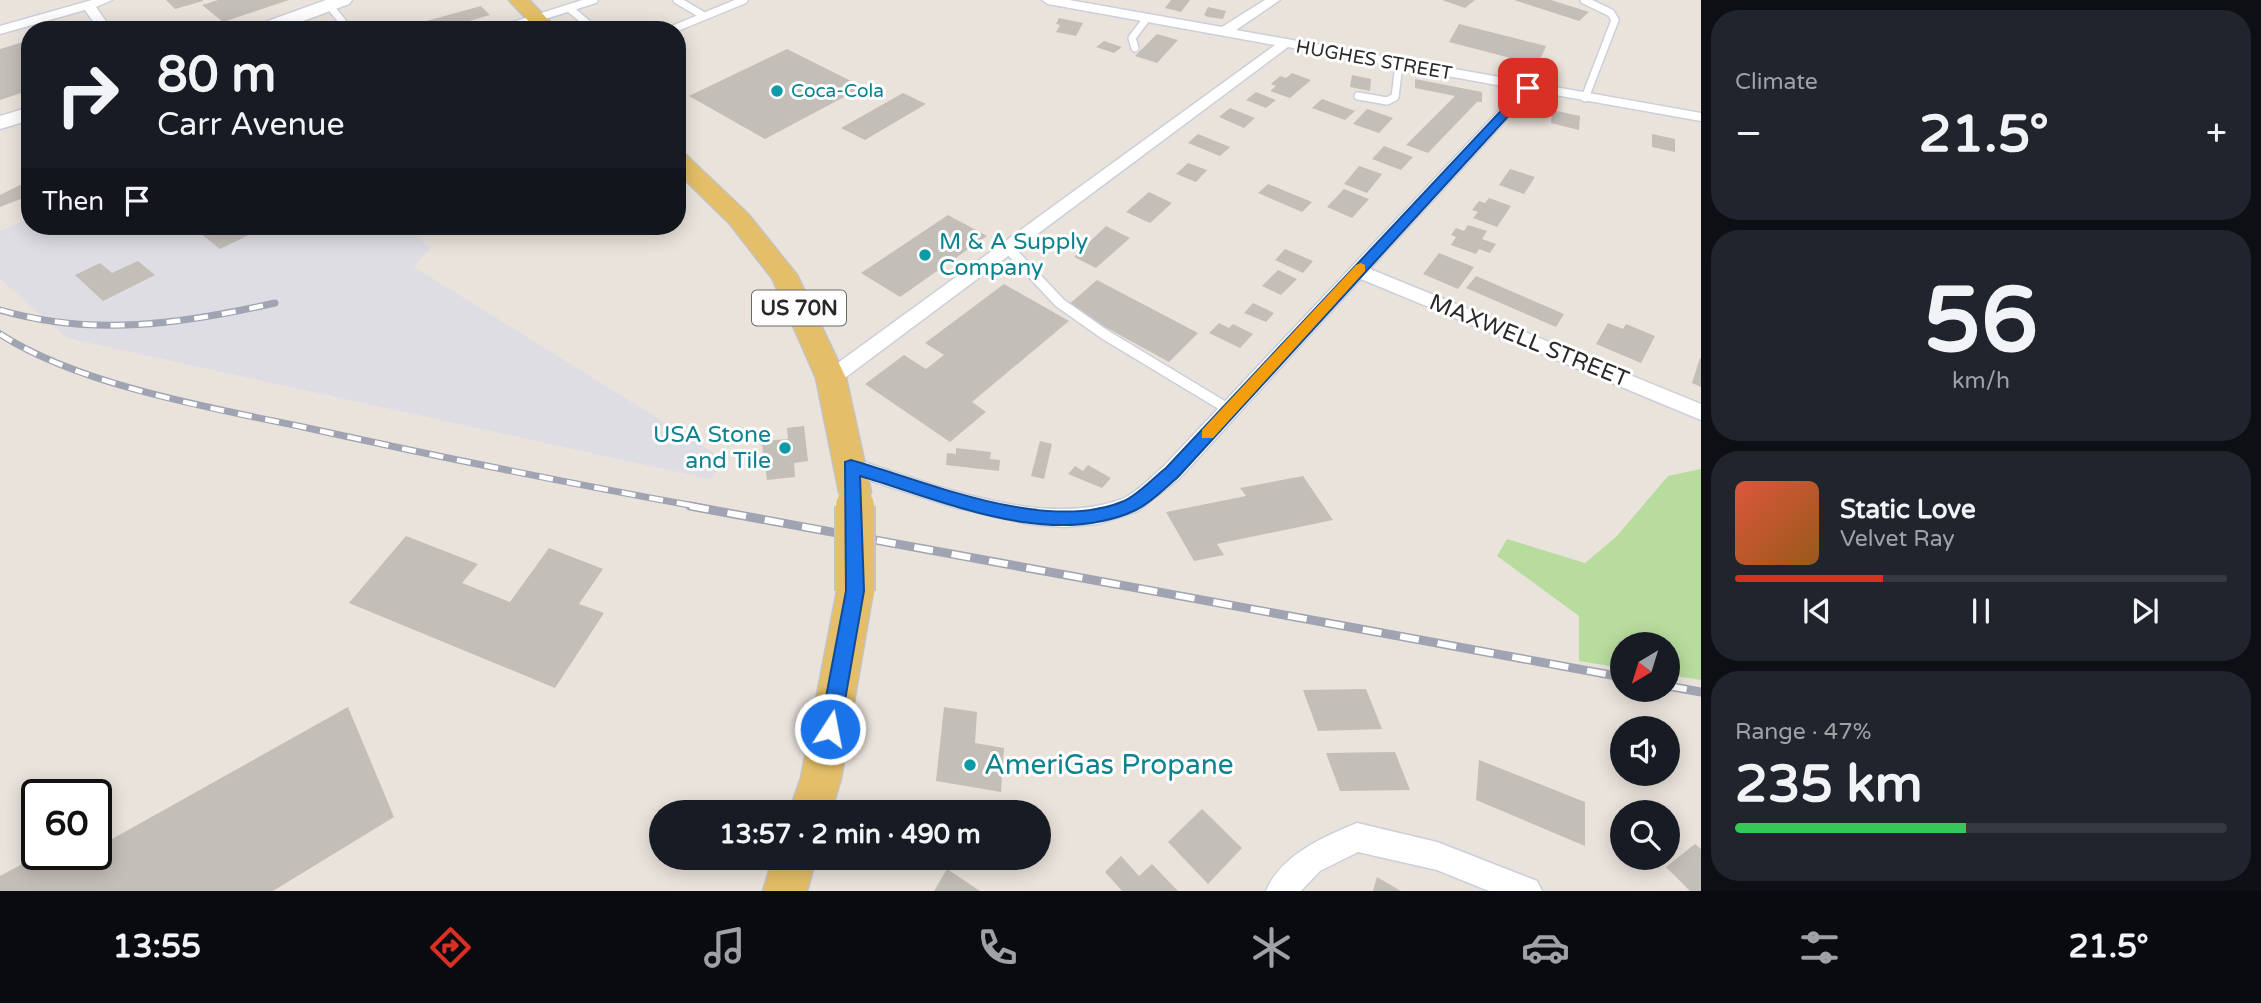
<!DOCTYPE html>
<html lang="en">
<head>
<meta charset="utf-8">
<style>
  :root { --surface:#171b24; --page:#20242c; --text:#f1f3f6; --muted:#9ea1a6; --line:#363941; --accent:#d93025 }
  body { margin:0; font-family:"Varela Round",sans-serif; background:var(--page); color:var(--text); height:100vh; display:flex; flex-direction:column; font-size:26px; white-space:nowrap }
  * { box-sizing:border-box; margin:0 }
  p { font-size:23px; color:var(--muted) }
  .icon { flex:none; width:38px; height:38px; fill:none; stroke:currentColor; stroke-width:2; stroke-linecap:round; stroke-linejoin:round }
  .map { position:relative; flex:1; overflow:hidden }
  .side { display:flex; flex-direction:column; gap:10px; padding:10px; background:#0d0f14; width:560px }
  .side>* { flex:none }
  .top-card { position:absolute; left:21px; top:21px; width:665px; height:214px; border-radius:28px; box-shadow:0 4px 18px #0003; background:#171b24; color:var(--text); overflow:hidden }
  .needle { width:46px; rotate:218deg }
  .buttons { position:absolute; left:1610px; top:632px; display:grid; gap:14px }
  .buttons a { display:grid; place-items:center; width:70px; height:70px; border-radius:50%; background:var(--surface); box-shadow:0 4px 18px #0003; font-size:35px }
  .speed { position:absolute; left:21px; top:779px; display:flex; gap:14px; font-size:35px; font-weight:700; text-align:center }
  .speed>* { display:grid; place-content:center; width:91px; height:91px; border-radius:50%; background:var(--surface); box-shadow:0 4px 18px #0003; line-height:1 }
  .speed .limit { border:4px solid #111; border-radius:10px; background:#fff; color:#111 }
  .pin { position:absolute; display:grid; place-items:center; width:60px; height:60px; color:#fff; margin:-30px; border-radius:14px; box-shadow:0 4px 10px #0006 }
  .me { position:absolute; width:77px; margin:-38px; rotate:11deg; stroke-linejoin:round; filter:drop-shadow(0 0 5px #0008) }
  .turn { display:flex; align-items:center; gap:24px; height:147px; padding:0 21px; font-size:32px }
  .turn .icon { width:91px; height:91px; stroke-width:2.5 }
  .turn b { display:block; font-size:49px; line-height:60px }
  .then { display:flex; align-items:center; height:66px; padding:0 21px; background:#0003; gap:14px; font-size:26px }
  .big { font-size:52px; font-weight:700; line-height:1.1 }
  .side .card { flex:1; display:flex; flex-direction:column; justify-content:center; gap:10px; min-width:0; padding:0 24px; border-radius:28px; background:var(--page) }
  .side .dial { align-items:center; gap:0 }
  .dial b { font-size:91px; line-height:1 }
  .song { display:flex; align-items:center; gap:21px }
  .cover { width:84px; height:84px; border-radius:10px; background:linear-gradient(135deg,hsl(10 70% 55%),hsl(30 70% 35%)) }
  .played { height:7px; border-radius:4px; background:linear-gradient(90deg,var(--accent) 30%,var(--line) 30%) }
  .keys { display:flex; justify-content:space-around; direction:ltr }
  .heat { display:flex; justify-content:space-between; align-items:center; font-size:38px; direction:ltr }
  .charge { height:10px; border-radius:5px; background:linear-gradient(90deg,#34c759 47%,var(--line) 0) }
  .trip { position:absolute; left:649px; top:800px; width:402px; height:70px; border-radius:35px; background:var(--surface); box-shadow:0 4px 18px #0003; font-weight:700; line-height:70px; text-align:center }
  .dock { display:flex; height:112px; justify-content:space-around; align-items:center; background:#090b0e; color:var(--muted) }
  .dock .icon { width:49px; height:49px }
  .dock .current { color:var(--accent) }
  .dock b { font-size:32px; color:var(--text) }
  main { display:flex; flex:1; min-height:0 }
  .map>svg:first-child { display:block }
  .industrial { fill:#dedde3 }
  .green { fill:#b8dc9e }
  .building { fill:#c3beb8 }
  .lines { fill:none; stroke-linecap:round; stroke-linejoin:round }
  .lane-far1-casing { stroke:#cbcfda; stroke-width:10 }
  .lane-casing { stroke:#cbcfda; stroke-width:13 }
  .street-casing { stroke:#cbcfda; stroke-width:3 }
  .secondary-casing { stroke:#cbcfda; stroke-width:3 }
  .primary-casing { stroke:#c3c3c3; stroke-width:3 }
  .lane-far1 { stroke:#fff; stroke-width:7 }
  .lane { stroke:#fff; stroke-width:10 }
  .street { fill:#fff; fill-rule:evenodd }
  .secondary { fill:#fff; fill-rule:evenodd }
  .primary { fill:#e4be68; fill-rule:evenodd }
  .rail-far1-casing { stroke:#a0a4b2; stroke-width:7 }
  .rail-casing { stroke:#a0a4b2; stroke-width:9 }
  .rail-far1 { stroke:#fff; stroke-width:4.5; stroke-dasharray:14; stroke-linecap:butt }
  .rail { stroke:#fff; stroke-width:6; stroke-dasharray:19; stroke-linecap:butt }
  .primary-bridge-far1-casing { stroke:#c3c3c3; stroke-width:32; stroke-linecap:butt }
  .primary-bridge-casing { stroke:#c3c3c3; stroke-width:42; stroke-linecap:butt }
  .primary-bridge-far1 { stroke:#e4be68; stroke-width:29 }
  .primary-bridge { stroke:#e4be68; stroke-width:38 }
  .route { fill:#1a73e8; stroke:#114b97; stroke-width:2 }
  .slow { fill:#f59e0b }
  .culture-dot { fill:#0f9aa8; stroke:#fff; stroke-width:2.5 }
  .labels { text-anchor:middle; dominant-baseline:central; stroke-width:6; stroke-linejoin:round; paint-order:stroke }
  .far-street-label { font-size:19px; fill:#292929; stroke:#fff }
  .far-culture-label { font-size:19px; fill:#0d838f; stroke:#fff; text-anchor:start }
  .shield { fill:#fff; stroke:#696969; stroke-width:2 }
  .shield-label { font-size:21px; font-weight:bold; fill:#292929 }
  .culture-label { font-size:23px; fill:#0d838f; stroke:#fff; text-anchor:start }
  .street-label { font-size:23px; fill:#292929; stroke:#fff }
  .near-culture-label { font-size:28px; fill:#0d838f; stroke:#fff; text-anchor:start }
</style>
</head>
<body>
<main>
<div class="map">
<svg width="1701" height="891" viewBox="0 0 1701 891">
  <rect width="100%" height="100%" fill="#eae3dc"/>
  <!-- industrial -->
  <path class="industrial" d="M 30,218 L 30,226 L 408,226 L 430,249 L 414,267 L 725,460 L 710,479 L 67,338 L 0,279 L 0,231 Z"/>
  <!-- green -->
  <path class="green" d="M 1701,469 L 1701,680 L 1668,675 L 1668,644 L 1622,644 L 1622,668 L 1579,661 L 1579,616 L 1497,556 L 1507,539 L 1585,563 L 1617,536 L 1668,476 Z"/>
  <!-- building -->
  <path class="building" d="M 166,0 L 203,0 L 203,1 L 175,9 Z
    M 218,0 L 289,0 L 223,22 L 202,5 Z
    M 1171,0 L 1190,0 L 1181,12 L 1165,8 Z
    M 1442,0 L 1475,0 L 1465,8 Z
    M 1514,0 L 1551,0 L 1589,12 L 1579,21 Z
    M 481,6 L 490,15 L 438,30 L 425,30 L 419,23 Z
    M 1208,7 L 1226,11 L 1223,19 L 1208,17 L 1204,15 Z
    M 1059,18 L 1083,23 L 1076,36 L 1056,32 L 1060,25 L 1056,24 Z
    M 166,21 L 178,30 L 142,30 L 142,29 Z
    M 1459,24 L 1546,46 L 1538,65 L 1449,42 Z
    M 1157,34 L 1178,40 L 1157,63 L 1135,56 Z
    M 30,40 L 30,90 L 0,100 L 0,49 Z
    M 1104,41 L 1122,47 L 1114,53 L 1096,47 Z
    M 787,49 L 863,87 L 765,139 L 689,96 Z
    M 1292,73 L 1311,80 L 1290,98 L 1270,91 L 1276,86 L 1271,84 L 1280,76 L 1286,78 Z
    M 1352,75 L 1371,79 L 1370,91 L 1350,87 Z
    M 1415,79 L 1482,92 L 1482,102 L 1477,102 L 1428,153 L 1406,145 L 1455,96 L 1415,88 Z
    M 1256,92 L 1276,100 L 1266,108 L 1246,100 Z
    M 903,93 L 926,104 L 865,140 L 841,128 Z
    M 1322,99 L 1355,111 L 1345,120 L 1312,108 Z
    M 1230,108 L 1255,118 L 1244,128 L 1219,117 Z
    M 1367,109 L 1393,118 L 1379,133 L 1353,124 Z
    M 1552,110 L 1580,116 L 1579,130 L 1551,123 Z
    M 1198,134 L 1230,147 L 1220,156 L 1188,143 Z
    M 1652,134 L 1675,139 L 1675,152 L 1652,147 Z
    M 1384,146 L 1413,157 L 1401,170 L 1372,159 Z
    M 1188,163 L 1207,170 L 1196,182 L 1176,174 Z
    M 1359,166 L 1382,174 L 1367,193 L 1344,184 Z
    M 1510,169 L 1535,177 L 1524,194 L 1499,185 Z
    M 30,180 L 30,193 L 24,195 L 26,197 L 0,207 L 0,195 Z
    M 1268,184 L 1312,202 L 1302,212 L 1258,193 Z
    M 1344,189 L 1369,199 L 1352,218 L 1327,207 Z
    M 1149,192 L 1172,203 L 1150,223 L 1126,212 Z
    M 1489,198 L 1511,206 L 1497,227 L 1473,218 L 1478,212 L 1472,210 L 1479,201 L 1485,203 Z
    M 948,215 L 987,236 L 900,297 L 861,273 Z
    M 1468,225 L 1487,231 L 1482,239 L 1496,244 L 1490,253 L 1479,249 L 1476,254 L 1451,245 L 1456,237 L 1451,235 L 1456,228 L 1464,231 Z
    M 201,226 L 267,226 L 220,249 L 195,229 Z
    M 1106,226 L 1130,238 L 1096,268 L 1074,257 Z
    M 1285,249 L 1313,261 L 1303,273 L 1275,260 Z
    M 1439,253 L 1474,267 L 1458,289 L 1423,274 Z
    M 138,261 L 155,275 L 103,301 L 75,275 L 100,263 L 112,273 Z
    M 1278,270 L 1297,279 L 1281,295 L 1262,286 Z
    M 1476,276 L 1564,314 L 1556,327 L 1466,288 Z
    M 1097,280 L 1198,333 L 1169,362 L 1067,306 Z
    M 1004,284 L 1069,321 L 972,402 L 986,412 L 950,442 L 865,384 L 904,355 L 926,369 L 944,355 L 925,343 Z
    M 1253,303 L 1274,313 L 1266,322 L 1244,313 Z
    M 1219,323 L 1229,328 L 1233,324 L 1253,334 L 1240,348 L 1209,333 Z
    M 1608,323 L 1623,329 L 1626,324 L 1655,336 L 1641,363 L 1596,344 Z
    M 1700,358 L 1701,358 L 1701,387 L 1692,383 Z
    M 804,426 L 808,461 L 794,463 L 795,477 L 767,480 L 765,466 L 753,467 L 752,457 L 763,456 L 762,441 L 788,439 L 787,428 Z
    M 1040,441 L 1052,444 L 1044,479 L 1031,476 Z
    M 956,448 L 991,452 L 990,459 L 1000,460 L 999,471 L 946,465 L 947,453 L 956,454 Z
    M 1088,465 L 1111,478 L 1102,488 L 1068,474 L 1075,466 L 1083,471 Z
    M 1303,476 L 1333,520 L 1217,544 L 1224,555 L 1194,561 L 1166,512 L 1246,496 L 1240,488 Z
    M 406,536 L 478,564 L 462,583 L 510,602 L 549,548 L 603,569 L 579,604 L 604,613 L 555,688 L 349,603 Z
    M 1366,689 L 1382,729 L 1318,731 L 1303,690 Z
    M 348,707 L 394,817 L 273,891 L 0,891 L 0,876 L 41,854 L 62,854 L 64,866 L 86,854 L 96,854 L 96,848 Z
    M 944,707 L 977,712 L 975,743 L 1004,748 L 1001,792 L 936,781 Z
    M 1395,752 L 1410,790 L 1340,791 L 1326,753 Z
    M 1479,760 L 1585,802 L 1585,846 L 1476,800 Z
    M 1202,809 L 1242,848 L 1208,884 L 1168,842 Z
    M 1695,844 L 1701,849 L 1701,891 L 1690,891 L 1666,867 Z
    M 1121,856 L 1139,876 L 1152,864 L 1178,891 L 1122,891 L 1105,872 Z
    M 947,869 L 980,891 L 934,891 Z
    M 1377,877 L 1401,891 L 1373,891 Z"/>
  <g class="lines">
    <!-- lane-far1 casing -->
    <g class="lane-far1-casing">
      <path id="lane-far1" d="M 677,0 L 704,16
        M 1584,0 L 1611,13 L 1615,20 L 1585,98
        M 329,5 L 349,30
        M 569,8 L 595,30
        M 499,30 L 594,0
        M 671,30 L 744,0
        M 1135,48 L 1132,38 L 1147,18
        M 1358,96 L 1387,101 L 1395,97 L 1399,65"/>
    </g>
    <!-- lane casing -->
    <g class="lane-casing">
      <path id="lane" d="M 1008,248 L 1060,303 L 1104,334 L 1230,410"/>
    </g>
    <!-- street casing -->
    <g class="street-casing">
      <path id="street" d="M 92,0 L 112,0 L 96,7 L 112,30 L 99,30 L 85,10 L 0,34 L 0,26 Z
        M 1042,0 L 1069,0 L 1222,27 L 1265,0 L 1280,0 L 1236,30 L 1701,113 L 1701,121 L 1533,91 L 1370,269 L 1701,404 L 1701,420 L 1361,279 L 1180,478 L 1138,511 L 1098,524 L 1064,527 L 1028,524 L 953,507 L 843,472 L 840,466 L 843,460 L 851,458 C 930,482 1040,530 1122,499 C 1138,492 1151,477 1164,466 L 1519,89 L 1288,47 L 838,383 L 824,383 L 821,378 L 824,373 L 1275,45 L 1048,4 Z
        M 362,226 L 393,226 C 387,234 368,234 362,226 Z
        M 1357,823 L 1437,842 L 1537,881 L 1542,891 L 1489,891 L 1437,870 L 1358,852 L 1320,871 L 1301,891 L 1266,891 C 1281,855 1323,837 1357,823 Z"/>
    </g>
    <!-- secondary casing -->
    <g class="secondary-casing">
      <path id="secondary" d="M 326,0 L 352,0 L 349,4 L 279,30 L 252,30 L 254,26 Z
        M 30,107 L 30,120 L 0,129 L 0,116 Z"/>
    </g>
    <!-- primary casing -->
    <g class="primary-casing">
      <path id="primary" d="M 509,0 L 529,0 L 558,30 L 537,30 Z
        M 677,152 L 685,154 L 748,214 L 797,275 L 846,378 L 871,492 L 867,501 L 855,505 L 843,501 L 839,492 L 816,378 L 772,278 L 730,224 L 677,172 Z
        M 855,576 L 868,580 L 873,591 L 841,778 L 831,812 L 789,812 L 801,778 L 837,591 L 842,580 Z
        M 773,858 L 816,858 L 807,891 L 763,891 Z"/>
    </g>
    <!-- lane-far1 -->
    <use href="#lane-far1" class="lane-far1"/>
    <!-- lane -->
    <use href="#lane" class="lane"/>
    <!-- street -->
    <use href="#street" class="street"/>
    <!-- secondary -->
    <use href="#secondary" class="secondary"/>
    <!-- primary -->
    <use href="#primary" class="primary"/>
    <!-- rail-far1 casing -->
    <g class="rail-far1-casing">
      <path id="rail-far1" d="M 0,310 C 93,337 182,324 275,303
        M 0,334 C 79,385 211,408 303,427 C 435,456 567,483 700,507"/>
    </g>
    <!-- rail casing -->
    <g class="rail-casing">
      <path id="rail" d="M 690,506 L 1622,677
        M 1668,686 L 1701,692"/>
    </g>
    <!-- rail-far1 -->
    <use href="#rail-far1" class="rail-far1"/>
    <!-- rail -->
    <use href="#rail" class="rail"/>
    <!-- primary-bridge-far1 casing -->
    <g class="primary-bridge-far1-casing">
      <path id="primary-bridge-far1" d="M 855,492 L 855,507"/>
    </g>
    <!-- primary-bridge casing -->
    <g class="primary-bridge-casing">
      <path id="primary-bridge" d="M 855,506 L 855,591"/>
    </g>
    <!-- primary-bridge-far1 -->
    <use href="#primary-bridge-far1" class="primary-bridge-far1"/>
    <!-- primary-bridge -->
    <use href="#primary-bridge" class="primary-bridge"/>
  </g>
  <!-- route -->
  <path class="route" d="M 1524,86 L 1534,88 L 1178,477 C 1165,488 1151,503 1136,510 C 1049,550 945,501 860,476 L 864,591 L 840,729 L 837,736 L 830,738 L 823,736 L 820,729 L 846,591 L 845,462 L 851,460 C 928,482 1047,534 1124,501 C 1139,494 1153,478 1166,468 Z"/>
  <!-- slow -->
  <path class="slow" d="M 1361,263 L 1365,265 L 1365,271 L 1213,438 L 1202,438 L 1202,430 L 1356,265 Z"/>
  <!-- markers -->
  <g class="culture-dot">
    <circle cx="777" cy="91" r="7"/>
    <circle cx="925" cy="255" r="7"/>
    <circle cx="785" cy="448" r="7"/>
    <circle cx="970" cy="765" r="7"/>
  </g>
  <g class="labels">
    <!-- far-street labels -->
    <g class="far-street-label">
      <text transform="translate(1374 60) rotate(10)">HUGHES STREET</text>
    </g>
    <!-- far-culture labels -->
    <g class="far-culture-label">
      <text x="791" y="91">Coca-Cola</text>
    </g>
    <!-- shield labels -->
    <rect class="shield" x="752" y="290.5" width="94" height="35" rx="5"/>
    <g class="shield-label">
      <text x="799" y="308">US 70N</text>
    </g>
    <!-- culture labels -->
    <g class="culture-label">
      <text x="939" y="242">M &amp; A Supply<tspan x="939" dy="26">Company</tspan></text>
      <text x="771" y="435" text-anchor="end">USA Stone<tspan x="771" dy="26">and Tile</tspan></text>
    </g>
    <!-- street labels -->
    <g class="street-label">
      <text transform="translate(1529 341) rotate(22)">MAXWELL STREET</text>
    </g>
    <!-- near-culture labels -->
    <g class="near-culture-label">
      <text x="984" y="765">AmeriGas Propane</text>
    </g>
  </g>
</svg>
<div class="buttons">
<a><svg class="needle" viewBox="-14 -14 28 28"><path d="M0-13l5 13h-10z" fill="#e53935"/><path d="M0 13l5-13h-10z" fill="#9ea1a6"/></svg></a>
<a><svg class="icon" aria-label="sound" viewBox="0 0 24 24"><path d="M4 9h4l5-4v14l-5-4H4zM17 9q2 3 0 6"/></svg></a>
<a><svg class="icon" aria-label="search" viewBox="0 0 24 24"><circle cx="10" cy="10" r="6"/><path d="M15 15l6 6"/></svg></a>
</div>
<div class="speed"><div class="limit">60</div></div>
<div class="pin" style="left:1528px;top:88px;background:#d93025"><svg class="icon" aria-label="arrive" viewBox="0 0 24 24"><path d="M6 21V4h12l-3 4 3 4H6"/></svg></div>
<svg class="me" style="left:830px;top:729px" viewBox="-20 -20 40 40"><circle r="17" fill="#1a73e8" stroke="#fff" stroke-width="3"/><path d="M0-11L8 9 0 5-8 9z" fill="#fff"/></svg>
<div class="trip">13:57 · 2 min · 490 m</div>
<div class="top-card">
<div class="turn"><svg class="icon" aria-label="right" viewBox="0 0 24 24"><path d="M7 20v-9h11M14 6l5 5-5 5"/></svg><div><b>80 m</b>Carr Avenue</div></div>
<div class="then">Then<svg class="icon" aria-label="arrive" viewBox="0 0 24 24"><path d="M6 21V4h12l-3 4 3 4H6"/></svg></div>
</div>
</div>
<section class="side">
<div class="card"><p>Climate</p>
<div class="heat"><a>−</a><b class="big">21.5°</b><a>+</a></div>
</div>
<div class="card dial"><b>56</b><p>km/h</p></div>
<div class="card">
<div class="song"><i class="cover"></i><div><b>Static Love</b><p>Velvet Ray</p></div></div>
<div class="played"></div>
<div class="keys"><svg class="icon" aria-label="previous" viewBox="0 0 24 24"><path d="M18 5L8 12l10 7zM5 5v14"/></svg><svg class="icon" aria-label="pause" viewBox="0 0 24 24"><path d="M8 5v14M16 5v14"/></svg><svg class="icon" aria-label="next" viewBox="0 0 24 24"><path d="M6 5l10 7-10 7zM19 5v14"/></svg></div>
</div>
<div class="card"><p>Range · 47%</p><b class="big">235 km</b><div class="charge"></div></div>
</section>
</main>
<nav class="dock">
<b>13:55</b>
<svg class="icon current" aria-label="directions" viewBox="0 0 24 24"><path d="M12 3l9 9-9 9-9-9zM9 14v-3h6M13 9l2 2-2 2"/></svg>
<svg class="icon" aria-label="music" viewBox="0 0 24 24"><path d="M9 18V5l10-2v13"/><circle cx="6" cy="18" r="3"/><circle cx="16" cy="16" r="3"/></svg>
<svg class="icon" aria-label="phone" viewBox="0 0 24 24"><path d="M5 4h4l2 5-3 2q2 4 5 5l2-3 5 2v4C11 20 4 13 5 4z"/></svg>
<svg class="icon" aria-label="climate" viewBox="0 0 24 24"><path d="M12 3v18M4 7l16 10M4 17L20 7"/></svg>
<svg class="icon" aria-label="car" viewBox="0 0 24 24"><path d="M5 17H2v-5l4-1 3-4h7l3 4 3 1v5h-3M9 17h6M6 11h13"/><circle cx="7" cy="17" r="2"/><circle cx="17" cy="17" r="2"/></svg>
<svg class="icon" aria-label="filters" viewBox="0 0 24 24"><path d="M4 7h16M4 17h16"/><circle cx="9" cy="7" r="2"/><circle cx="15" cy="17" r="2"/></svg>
<b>21.5°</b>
</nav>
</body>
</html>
